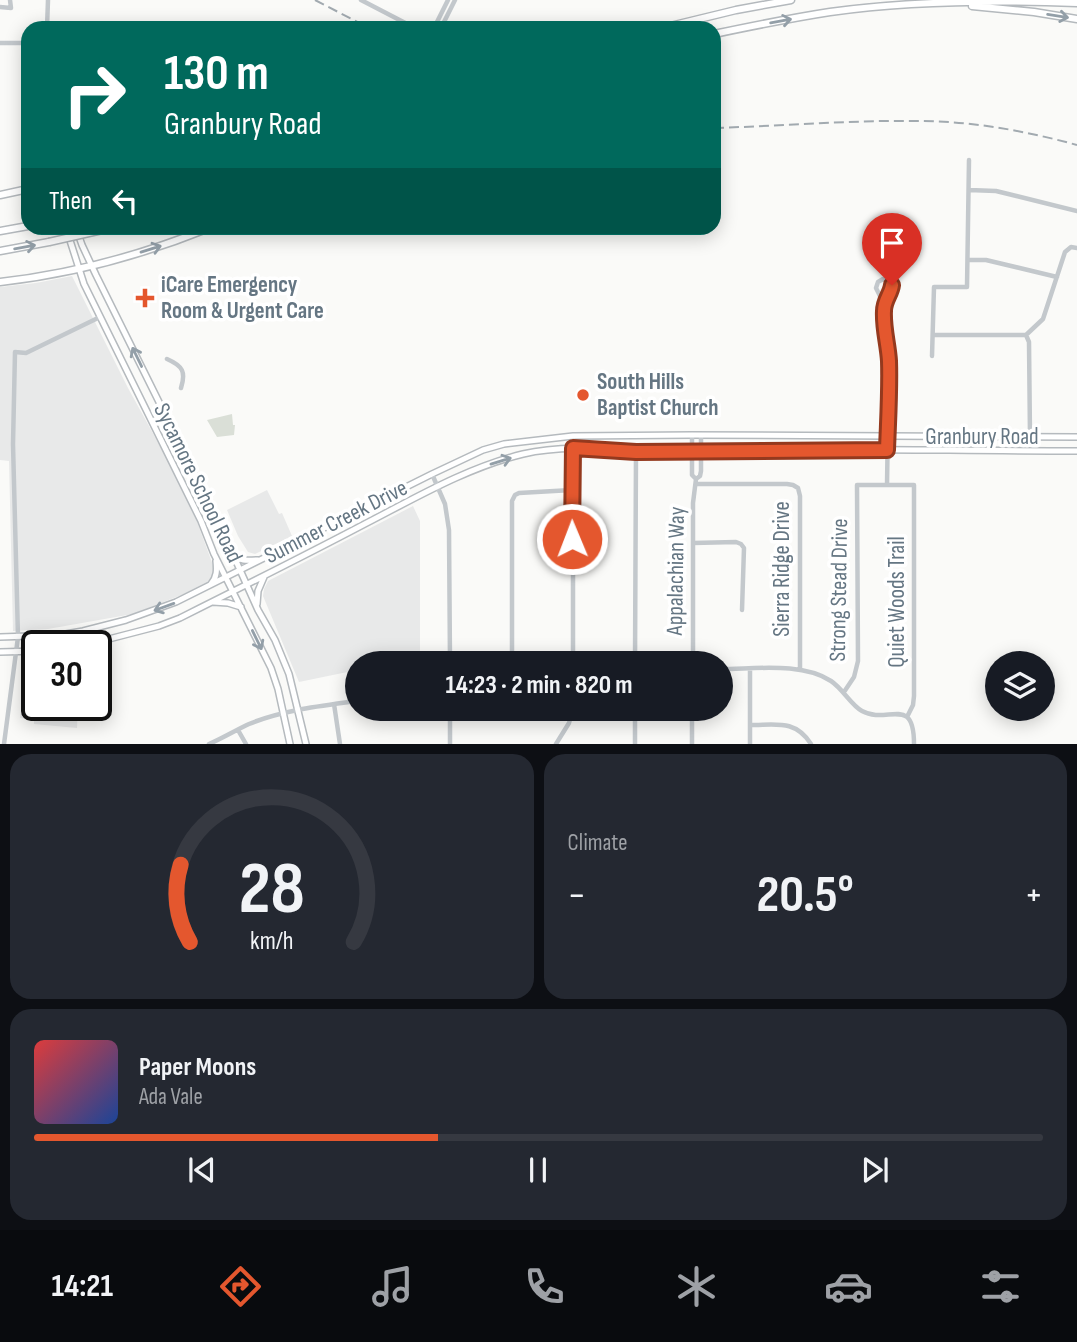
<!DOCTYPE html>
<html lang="en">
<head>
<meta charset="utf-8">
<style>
  :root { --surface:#171b24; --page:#242831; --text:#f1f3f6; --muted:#9ea1a6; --line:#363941; --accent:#e4572e }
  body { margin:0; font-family:"Sofia Sans Condensed",sans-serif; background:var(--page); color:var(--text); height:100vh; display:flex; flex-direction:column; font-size:26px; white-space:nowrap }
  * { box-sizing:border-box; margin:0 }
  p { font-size:23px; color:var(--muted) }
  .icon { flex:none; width:38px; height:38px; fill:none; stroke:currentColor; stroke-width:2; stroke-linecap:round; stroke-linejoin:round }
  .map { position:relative; height:744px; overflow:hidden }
  .drawer { display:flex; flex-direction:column; gap:10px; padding:10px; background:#0d0f14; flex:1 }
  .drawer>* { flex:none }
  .top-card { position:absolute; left:21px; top:21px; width:700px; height:214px; border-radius:21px; box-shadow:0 4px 18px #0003; background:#00695c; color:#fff; overflow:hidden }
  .buttons { position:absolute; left:985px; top:651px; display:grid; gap:14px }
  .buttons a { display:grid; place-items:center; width:70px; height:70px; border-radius:50%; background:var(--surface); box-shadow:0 4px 18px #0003; font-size:35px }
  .speed { position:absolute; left:21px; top:630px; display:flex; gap:14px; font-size:35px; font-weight:700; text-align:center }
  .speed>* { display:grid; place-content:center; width:91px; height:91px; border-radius:50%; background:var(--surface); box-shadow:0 4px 18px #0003; line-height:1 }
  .speed .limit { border:4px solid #111; border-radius:10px; background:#fff; color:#111 }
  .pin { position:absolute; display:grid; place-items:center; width:60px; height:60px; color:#fff; margin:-72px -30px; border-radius:50% 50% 50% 0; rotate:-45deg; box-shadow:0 0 7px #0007 }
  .pin .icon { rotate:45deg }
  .me { position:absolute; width:77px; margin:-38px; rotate:359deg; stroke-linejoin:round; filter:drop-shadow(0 0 5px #0008) }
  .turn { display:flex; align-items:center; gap:24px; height:147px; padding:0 28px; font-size:32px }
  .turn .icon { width:91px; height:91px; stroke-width:2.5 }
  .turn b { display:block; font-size:49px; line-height:60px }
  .then { display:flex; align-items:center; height:66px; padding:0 28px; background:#0003; gap:14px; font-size:26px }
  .big { font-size:52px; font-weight:700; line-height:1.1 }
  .drawer .widget { flex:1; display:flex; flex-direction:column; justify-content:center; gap:10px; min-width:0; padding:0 24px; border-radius:21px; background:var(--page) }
  .drawer .dial { align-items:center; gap:0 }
  .dial svg { height:182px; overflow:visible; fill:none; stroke:var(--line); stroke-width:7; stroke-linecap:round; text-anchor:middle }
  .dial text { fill:var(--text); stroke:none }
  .song { display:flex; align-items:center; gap:21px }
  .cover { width:84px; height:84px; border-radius:10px; background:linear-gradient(135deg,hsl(0 70% 55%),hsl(220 70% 35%)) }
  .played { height:7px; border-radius:4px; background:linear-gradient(90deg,var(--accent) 40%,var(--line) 40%) }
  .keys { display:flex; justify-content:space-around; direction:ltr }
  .heat { display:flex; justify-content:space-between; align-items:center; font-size:38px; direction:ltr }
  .drawer .tiles { flex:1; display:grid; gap:10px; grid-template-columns:1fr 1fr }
  .widget:last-child { grid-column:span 2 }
  .trip { position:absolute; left:345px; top:651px; width:388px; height:70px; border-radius:35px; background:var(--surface); box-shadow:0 4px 18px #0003; font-weight:700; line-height:70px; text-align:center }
  .tabs { display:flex; height:112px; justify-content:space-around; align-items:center; background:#090b0e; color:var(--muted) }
  .tabs .icon { width:49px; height:49px }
  .tabs .current { color:var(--accent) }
  .tabs b { font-size:32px; color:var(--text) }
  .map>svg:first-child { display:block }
  .built { fill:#e8e9e9 }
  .green { fill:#dadfd7 }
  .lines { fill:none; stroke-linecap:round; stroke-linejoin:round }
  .major-casing { stroke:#b5babe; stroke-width:8 }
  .highway-casing { stroke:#b4b9bd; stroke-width:9 }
  .minor { stroke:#c3c8cc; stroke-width:4.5 }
  .major { stroke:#fff; stroke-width:5 }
  .highway { stroke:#fff; stroke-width:6 }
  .rail { stroke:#a2aab0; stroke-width:2; stroke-dasharray:10 5; stroke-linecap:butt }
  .highway-bridge-casing { stroke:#b4b9bd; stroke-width:9; stroke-linecap:butt }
  .highway-bridge { stroke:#fff; stroke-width:6 }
  .oneway { stroke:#939fa8 }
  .route-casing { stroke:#94391e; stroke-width:18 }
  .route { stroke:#e4572e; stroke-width:12 }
  .poi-dot { fill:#e4572e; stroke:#fff; stroke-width:2.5 }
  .labels { text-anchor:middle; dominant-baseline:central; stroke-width:7; stroke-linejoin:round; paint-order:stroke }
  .poi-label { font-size:23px; font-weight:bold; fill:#657683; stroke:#fff; text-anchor:start }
  .street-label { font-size:23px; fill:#657683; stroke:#fff }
</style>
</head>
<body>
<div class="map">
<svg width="1077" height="744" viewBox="0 0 1077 744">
  <rect width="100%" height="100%" fill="#fafaf8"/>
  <!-- built -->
  <path class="built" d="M 72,276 L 128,388 L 166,457 L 196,519 L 214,568 L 213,575 L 209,583 L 189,592 L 133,614 L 48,629 L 13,631 L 9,461 L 0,460 L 0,287 L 36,283 Z
    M 267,490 L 279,514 L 282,513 L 292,536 L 255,554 L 248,552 L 238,536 L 227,510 Z
    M 413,506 L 420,521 L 420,658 L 392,663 L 357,663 L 357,670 L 299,682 L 263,596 L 264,589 L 268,581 Z
    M 27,665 L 31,665 L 37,675 L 37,705 L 78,705 L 77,728 L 34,724 L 34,720 L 20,718 Z"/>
  <!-- green -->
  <path class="green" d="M 232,414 L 233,425 L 235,425 L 234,435 L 217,437 L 207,420 Z"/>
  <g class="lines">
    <!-- major casing -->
    <g class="major-casing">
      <path id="major" d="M 66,228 L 84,284 L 201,521 L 214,554 L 271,668 L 278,689 L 290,744
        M 76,228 L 82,245 L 96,275 L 218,521 L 258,610 L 275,640 L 289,674 L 306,744
        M 234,556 C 243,562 248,560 258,560
        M 211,584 C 217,577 217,570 216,561
        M 213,602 L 228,603 L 241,607
        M 257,604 L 258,591 L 264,577
        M 0,637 L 60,635 L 83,631 L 126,620 L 176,602 L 432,474 L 483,450 L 504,444 L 573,436 L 692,435 L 1077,437
        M 82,646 L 159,626 L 180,618 C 240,588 300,558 359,527 C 412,500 465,468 523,454 C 576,442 636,453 691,451 C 820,447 949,451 1077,451
        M 0,652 L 37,651"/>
    </g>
    <!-- highway casing -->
    <g class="highway-casing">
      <path id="highway" d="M 972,6 L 1034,12 L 1077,19
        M 662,28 L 736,10 L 791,0
        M 714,34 C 752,26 791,18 830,12 C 910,1 997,0 1077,3
        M 0,195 L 28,189
        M 102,230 L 110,228
        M 0,231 L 28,226
        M 0,251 L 49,242
        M 0,282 C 72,274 142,255 209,228"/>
    </g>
    <!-- minor -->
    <path class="minor" d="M 361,0 L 415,28
      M 0,7 L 11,8 L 10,0
      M 47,28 L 48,0
      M 434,28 L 448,0
      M 441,28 L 455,0
      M 0,43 L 28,43
      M 969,190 L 996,191 L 1077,211
      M 968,260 L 986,260 L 1057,277
      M 883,279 L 892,282 L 893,288 L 886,298 L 884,309 L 882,300 L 876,288 L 878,282 Z
      M 884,309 L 885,333 L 889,359 L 887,485
      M 933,335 L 1026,335 L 1043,319 L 1065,252 L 1071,247 L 1077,248
      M 1026,335 L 1029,342 L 1030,437
      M 932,356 L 934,287 L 967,287 L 969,160
      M 167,359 C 183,366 186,372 181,388
      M 692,435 L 692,475 L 696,479 L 693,503 L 693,663
      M 573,436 L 573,663
      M 432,474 L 445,504 L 449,530 L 450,663
      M 696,479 L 700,476 L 701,471 L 701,435
      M 696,484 L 787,484 L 793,485 L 798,488 L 800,496 L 800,668
      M 693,543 L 736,542 L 741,544 L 744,548 L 742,610
      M 512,663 L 512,501 L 515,495 L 519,493 L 572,490
      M 635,663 L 636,451
      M 721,669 C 755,669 802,662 831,681 C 843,689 851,705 862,711 C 887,725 914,694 914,744
      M 750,669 L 750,744
      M 844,692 L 854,677 L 858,661 L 857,485 L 914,485 L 914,696 L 913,705 L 907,717
      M 334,704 L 340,744
      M 635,709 L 635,744
      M 750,725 C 776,725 795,719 811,744
      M 238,730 L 246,744
      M 4,744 L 18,637 L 13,444 L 15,352 L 26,353 L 100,317
      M 209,744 C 223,738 236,730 249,724 C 283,710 321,706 357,701
      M 450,744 L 450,709
      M 556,744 L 569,723 L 573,709
      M 692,744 L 692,709"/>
    <!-- major -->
    <use href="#major" class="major"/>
    <!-- highway -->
    <use href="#highway" class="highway"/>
    <!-- rail -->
    <path class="rail" d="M 315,0 L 369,28
      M 714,128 C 782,126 850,120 918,121 C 972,121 1026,131 1077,145"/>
    <!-- highway-bridge casing -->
    <g class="highway-bridge-casing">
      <path id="highway-bridge" d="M 49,242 L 102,230"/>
    </g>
    <!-- highway-bridge -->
    <use href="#highway-bridge" class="highway-bridge"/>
  </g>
  <!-- one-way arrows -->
  <defs><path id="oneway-shaft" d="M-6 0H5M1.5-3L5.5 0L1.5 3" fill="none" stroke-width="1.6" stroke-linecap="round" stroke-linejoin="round" transform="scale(1.75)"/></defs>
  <g class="oneway">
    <use href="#oneway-shaft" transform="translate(1058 16) rotate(9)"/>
    <use href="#oneway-shaft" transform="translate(781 21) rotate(-10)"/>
    <use href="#oneway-shaft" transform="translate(25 247) rotate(-10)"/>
    <use href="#oneway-shaft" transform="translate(151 249) rotate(-17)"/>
    <use href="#oneway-shaft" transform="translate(137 357) rotate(-116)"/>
    <use href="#oneway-shaft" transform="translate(501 461) rotate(-17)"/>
    <use href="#oneway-shaft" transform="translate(164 607) rotate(160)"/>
    <use href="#oneway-shaft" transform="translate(257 640) rotate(64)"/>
  </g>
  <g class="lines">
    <!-- route casing -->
    <g class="route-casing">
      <path id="route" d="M 572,539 L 573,448 L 636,452 L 887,450 C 888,420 890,390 889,361 C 888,344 883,328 884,311 C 884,300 891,294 892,285"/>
    </g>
    <!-- route -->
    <use href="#route" class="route"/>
  </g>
  <!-- markers -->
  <g class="poi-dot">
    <path d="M141.5 287.5h7v7h7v7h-7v7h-7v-7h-7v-7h7z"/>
    <circle cx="583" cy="395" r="7"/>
  </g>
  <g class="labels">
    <!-- poi labels -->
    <g class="poi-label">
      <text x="161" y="285">iCare Emergency<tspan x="161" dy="26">Room &amp; Urgent Care</tspan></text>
      <text x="597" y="382">South Hills<tspan x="597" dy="26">Baptist Church</tspan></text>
    </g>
    <!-- street labels -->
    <g class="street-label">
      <text x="982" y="437">Granbury Road</text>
      <text transform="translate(198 483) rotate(64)">Sycamore School Road</text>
      <text transform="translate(336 522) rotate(-27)">Summer Creek Drive</text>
      <text transform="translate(782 569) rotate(-90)">Sierra Ridge Drive</text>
      <text transform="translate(676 571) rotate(-89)">Appalachian Way</text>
      <text transform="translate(839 590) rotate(-89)">Strong Stead Drive</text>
      <text transform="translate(897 602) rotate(-90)">Quiet Woods Trail</text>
    </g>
  </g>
</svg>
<div class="buttons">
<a><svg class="icon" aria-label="layers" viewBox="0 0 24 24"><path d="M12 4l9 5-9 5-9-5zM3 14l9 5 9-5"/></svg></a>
</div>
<div class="speed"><div class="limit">30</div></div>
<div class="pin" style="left:892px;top:285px;background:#d93025"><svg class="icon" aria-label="arrive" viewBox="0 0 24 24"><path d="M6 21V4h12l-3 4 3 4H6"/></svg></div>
<svg class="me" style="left:572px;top:539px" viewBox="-20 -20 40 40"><circle r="17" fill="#e4572e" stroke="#fff" stroke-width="3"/><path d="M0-11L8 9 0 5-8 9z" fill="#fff"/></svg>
<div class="trip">14:23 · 2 min · 820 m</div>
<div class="top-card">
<div class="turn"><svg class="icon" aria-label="right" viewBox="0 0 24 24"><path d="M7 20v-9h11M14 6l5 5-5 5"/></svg><div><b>130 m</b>Granbury Road</div></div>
<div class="then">Then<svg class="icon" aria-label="left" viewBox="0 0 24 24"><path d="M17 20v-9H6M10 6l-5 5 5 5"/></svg></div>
</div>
</div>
<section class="drawer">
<div class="tiles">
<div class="widget dial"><svg viewBox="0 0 100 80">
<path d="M14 69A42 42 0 1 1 86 69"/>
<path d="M14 69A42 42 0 0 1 10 35" stroke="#e4572e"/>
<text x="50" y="56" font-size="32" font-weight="700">28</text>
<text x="50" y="72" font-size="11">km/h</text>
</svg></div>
<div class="widget"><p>Climate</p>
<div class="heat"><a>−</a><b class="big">20.5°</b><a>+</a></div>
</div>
<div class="widget">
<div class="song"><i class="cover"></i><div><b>Paper Moons</b><p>Ada Vale</p></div></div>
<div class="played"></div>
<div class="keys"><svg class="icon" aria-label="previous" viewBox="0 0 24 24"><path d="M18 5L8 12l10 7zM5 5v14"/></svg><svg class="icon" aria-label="pause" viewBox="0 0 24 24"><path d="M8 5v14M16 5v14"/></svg><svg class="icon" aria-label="next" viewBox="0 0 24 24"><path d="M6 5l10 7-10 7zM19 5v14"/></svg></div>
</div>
</div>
</section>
<nav class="tabs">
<b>14:21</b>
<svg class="icon current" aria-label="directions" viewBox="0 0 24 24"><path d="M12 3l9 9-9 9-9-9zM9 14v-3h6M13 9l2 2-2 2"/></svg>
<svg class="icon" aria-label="music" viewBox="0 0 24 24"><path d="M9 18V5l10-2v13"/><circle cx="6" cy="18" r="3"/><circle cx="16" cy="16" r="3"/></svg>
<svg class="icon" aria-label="phone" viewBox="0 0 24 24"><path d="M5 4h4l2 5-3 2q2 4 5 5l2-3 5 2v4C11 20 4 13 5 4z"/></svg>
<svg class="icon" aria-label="climate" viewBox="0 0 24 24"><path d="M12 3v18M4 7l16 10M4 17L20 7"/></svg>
<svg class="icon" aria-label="car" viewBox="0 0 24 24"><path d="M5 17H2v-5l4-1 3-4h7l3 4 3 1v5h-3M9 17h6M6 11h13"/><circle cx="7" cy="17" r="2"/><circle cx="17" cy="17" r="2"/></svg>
<svg class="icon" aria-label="filters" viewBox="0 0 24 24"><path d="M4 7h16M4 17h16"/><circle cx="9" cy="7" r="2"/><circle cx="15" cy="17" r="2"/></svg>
</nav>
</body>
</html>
